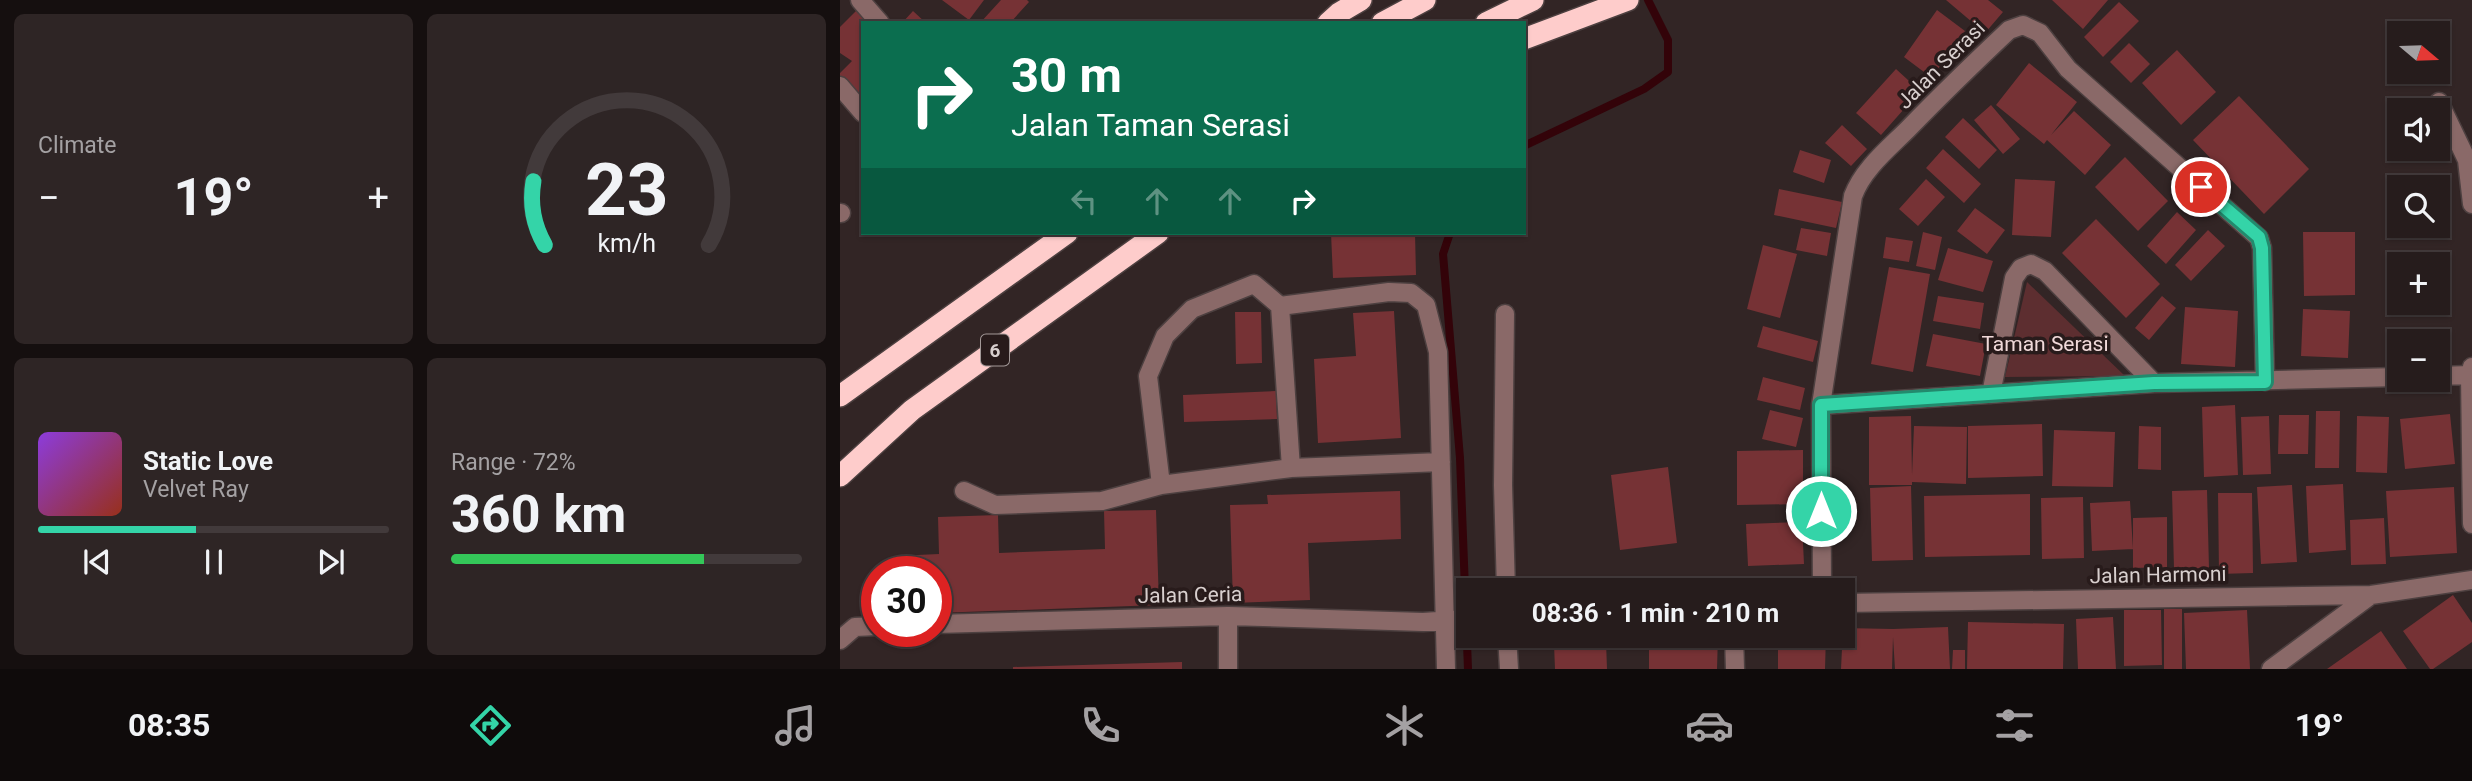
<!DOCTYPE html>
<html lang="en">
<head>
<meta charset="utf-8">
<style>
  :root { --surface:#261c1c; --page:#2e2525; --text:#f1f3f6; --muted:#a4a1a3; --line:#423a3b; --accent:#34d4a8 }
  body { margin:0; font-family:Roboto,sans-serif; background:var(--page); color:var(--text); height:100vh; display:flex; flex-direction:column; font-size:26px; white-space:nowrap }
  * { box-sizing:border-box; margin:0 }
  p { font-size:23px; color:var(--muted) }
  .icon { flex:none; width:38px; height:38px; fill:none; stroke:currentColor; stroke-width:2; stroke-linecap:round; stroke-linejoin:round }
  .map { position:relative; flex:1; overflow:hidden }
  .side { display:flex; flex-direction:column; gap:14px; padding:14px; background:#150f0f; width:840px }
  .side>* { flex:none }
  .hud { position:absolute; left:21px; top:21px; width:665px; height:214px; border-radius:0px; box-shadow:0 2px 5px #0004,0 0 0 2px var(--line); background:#0b6e4f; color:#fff; overflow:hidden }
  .needle { width:46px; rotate:109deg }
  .tools { position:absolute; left:1547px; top:21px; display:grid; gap:14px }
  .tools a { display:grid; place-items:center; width:63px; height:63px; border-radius:0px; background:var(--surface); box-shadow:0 2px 5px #0004,0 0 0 2px var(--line); font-size:35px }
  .speed { position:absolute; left:21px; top:556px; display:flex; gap:14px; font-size:35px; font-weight:700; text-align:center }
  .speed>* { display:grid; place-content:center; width:91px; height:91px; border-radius:50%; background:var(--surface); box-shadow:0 2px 5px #0004,0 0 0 2px var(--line); line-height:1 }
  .speed .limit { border:10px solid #d22; background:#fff; color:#111 }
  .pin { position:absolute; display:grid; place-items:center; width:60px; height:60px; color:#fff; margin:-30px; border:4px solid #fff; border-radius:50%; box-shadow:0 2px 7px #0007 }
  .me { position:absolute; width:77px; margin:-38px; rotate:0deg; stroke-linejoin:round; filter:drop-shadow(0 0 5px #0008) }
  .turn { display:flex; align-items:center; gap:24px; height:147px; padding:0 35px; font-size:32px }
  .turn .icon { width:91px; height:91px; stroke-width:2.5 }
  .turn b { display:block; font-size:49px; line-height:60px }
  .lanes { display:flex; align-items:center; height:66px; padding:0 35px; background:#0003; justify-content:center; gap:35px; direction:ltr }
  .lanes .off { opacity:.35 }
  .big { font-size:52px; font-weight:700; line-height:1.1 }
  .side .card { flex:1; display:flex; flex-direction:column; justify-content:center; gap:10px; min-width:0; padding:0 24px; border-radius:10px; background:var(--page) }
  .side .dial { align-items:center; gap:0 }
  .dial svg { height:182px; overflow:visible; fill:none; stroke:var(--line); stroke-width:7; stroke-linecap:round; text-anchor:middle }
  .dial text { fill:var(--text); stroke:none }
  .song { display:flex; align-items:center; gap:21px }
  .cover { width:84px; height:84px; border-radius:10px; background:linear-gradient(135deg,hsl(270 70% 55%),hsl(10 70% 35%)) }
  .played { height:7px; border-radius:4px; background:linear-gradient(90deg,var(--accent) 45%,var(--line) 45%) }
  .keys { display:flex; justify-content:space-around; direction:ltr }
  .heat { display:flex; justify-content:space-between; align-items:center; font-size:38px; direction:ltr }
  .charge { height:10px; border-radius:5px; background:linear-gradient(90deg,#34c759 72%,var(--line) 0) }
  .side .tiles { flex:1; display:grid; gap:14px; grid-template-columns:repeat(2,1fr) }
  .trip { position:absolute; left:616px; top:578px; width:399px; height:70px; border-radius:0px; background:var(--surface); box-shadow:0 2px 5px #0004,0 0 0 2px var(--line); font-weight:700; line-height:70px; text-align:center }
  .tab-bar { display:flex; height:112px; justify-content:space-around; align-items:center; background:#0f0b0b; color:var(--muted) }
  .tab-bar .icon { width:49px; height:49px }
  .tab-bar .on { color:var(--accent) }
  .tab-bar b { font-size:32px; color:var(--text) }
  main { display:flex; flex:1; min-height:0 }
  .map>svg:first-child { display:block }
  .green { fill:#5d2e30 }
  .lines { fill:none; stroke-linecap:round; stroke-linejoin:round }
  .stream { stroke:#330309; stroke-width:8 }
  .building { fill:#763235 }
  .minor-casing { stroke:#4d4040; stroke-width:21 }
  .highway-casing { stroke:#4d4040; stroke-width:24 }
  .minor { stroke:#8a6968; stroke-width:18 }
  .highway { stroke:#fecccb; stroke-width:21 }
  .route-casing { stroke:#228a6d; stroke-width:18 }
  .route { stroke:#34d4a8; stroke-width:12 }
  .labels { text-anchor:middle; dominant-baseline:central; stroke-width:7; stroke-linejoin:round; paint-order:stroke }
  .shield { fill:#281b1b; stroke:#a39998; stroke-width:2 }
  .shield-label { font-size:19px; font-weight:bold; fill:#d8cfce }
  .street-label { font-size:21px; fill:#d8cfce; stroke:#281b1b }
  .park-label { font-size:21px; fill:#f0d9d9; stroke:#281b1b }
</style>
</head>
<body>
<main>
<section class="side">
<div class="tiles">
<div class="card"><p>Climate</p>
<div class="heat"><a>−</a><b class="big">19°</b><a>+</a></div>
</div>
<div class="card dial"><svg viewBox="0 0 100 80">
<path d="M14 69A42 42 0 1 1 86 69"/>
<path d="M14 69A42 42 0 0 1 9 41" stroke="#34d4a8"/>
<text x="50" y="56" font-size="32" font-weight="700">23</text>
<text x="50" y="72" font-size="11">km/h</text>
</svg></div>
<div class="card">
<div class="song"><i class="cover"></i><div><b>Static Love</b><p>Velvet Ray</p></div></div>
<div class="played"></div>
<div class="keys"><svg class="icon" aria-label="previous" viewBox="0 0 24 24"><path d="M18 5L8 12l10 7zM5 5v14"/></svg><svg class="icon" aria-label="pause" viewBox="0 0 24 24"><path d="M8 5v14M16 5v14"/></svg><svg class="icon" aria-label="next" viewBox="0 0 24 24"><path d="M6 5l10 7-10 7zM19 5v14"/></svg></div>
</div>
<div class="card"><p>Range · 72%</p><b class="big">360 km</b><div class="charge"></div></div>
</div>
</section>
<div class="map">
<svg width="1632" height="669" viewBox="0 0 1632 669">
  <rect width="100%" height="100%" fill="#322525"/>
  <!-- green -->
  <path class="green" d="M 1187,282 L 1285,376 L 1165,377 Z"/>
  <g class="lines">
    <!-- stream -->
    <path class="stream" d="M 684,146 L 804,89 L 828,72 L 828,40 L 808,0
      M 610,233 L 603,254 L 620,458 L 628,669"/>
  </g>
  <!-- building -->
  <path class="building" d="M 102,0 L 144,0 L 129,20 Z
    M 161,0 L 187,0 L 189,2 L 170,23 L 140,23 Z
    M 1106,0 L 1148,0 L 1163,12 L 1145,33 Z
    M 1212,0 L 1268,0 L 1243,29 Z
    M 1279,2 L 1299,21 L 1263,57 L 1244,37 Z
    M 17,10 L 29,23 L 23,23 L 23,100 L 0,76 L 0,73 L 12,61 L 0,53 L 0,27 Z
    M 1097,10 L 1125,31 L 1092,78 L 1064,57 Z
    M 73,11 L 86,23 L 62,23 Z
    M 1289,43 L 1310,64 L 1291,83 L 1270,62 Z
    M 1337,50 L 1376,92 L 1341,125 L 1302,83 Z
    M 1189,63 L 1237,102 L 1211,135 L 1234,111 L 1271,145 L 1245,175 L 1207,140 L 1204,144 L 1156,105 Z
    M 1056,69 L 1080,91 L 1041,135 L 1016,113 Z
    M 1399,96 L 1469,169 L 1424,214 L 1353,140 Z
    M 1151,105 L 1180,139 L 1163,154 L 1134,120 Z
    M 1123,118 L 1157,150 L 1139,169 L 1105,137 Z
    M 1002,125 L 1027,149 L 1011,166 L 985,143 Z
    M 1103,149 L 1141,184 L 1124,203 L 1086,168 Z
    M 960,150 L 991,160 L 984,183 L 953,172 Z
    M 1285,157 L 1328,201 L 1298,231 L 1255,187 Z
    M 1086,179 L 1105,197 L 1078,226 L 1059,209 Z
    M 1175,179 L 1215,181 L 1211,237 L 1172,235 Z
    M 939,189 L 1002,202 L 996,228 L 934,215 Z
    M 1135,208 L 1165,230 L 1147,254 L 1117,231 Z
    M 1337,212 L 1356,230 L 1326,264 L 1307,246 Z
    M 1256,219 L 1320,284 L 1286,318 L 1222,253 Z
    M 961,228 L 991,233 L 987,256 L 956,250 Z
    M 1368,230 L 1385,246 L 1351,281 L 1335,265 Z
    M 1083,232 L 1102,237 L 1095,270 L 1076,266 Z
    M 1463,232 L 1515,232 L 1515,295 L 1464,296 Z
    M 491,233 L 575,233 L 576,275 L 493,278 Z
    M 1046,237 L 1073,241 L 1069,262 L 1043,258 Z
    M 923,245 L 957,254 L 940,318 L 907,309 Z
    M 1108,248 L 1153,261 L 1143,292 L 1098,280 Z
    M 1049,267 L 1090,274 L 1073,372 L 1031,364 Z
    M 1098,296 L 1144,303 L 1140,329 L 1093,321 Z
    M 1322,296 L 1336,308 L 1309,340 L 1295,328 Z
    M 1345,307 L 1398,311 L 1395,367 L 1341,364 Z
    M 1463,309 L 1510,311 L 1508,358 L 1461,356 Z
    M 554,311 L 561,438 L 478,443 L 474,359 L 516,356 L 513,313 Z
    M 395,312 L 421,312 L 422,363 L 396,364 Z
    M 923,326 L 978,341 L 973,362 L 917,347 Z
    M 1093,334 L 1146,344 L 1140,376 L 1086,366 Z
    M 923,377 L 965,388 L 960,410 L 917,400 Z
    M 436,391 L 437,419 L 344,422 L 343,395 Z
    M 1395,405 L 1398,475 L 1364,477 L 1362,407 Z
    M 930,410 L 963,418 L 956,447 L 922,439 Z
    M 1476,411 L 1500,411 L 1499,468 L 1475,468 Z
    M 1610,414 L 1615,464 L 1565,469 L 1560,419 Z
    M 1439,415 L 1469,415 L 1468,454 L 1438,454 Z
    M 1071,416 L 1072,475 L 1074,426 L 1127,427 L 1126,484 L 1072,482 L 1072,485 L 1029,485 L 1029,417 Z
    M 1429,416 L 1431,474 L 1403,475 L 1401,417 Z
    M 1517,416 L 1549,417 L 1547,473 L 1516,472 Z
    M 1202,424 L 1203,476 L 1128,478 L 1128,426 Z
    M 1299,426 L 1321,427 L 1321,470 L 1298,469 Z
    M 1214,430 L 1275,432 L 1273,487 L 1212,486 Z
    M 963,450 L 963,504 L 897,505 L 897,451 Z
    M 828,467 L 837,543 L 780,550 L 771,475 Z
    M 1503,484 L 1506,550 L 1469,553 L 1466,486 Z
    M 1452,485 L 1457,562 L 1421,564 L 1417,487 Z
    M 1071,486 L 1073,560 L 1032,561 L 1030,488 Z
    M 1614,487 L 1617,553 L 1550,557 L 1546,491 Z
    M 1367,490 L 1369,568 L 1334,569 L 1332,491 Z
    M 560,491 L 561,539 L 468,543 L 470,600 L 393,603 L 390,505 L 428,504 L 427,495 Z
    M 1378,493 L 1412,493 L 1413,573 L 1379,574 Z
    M 1190,494 L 1190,555 L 1085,557 L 1084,496 Z
    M 1243,497 L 1244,558 L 1202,559 L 1201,498 Z
    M 1290,501 L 1293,549 L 1252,551 L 1250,503 Z
    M 316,510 L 319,605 L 96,613 L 96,572 L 55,572 L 55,556 L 99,554 L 98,517 L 158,515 L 159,553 L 265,549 L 264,511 Z
    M 1327,517 L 1327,567 L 1293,568 L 1293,518 Z
    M 1544,518 L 1546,564 L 1511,565 L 1510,520 Z
    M 962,522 L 964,564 L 908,566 L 906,524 Z
    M 1613,595 L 1632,623 L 1632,642 L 1593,669 L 1590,669 L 1563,631 Z
    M 1324,609 L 1342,609 L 1342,669 L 1324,669 Z
    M 1284,610 L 1321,610 L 1322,665 L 1284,666 Z
    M 1407,610 L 1410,669 L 1346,669 L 1344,613 Z
    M 1273,617 L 1276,669 L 1238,669 L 1236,619 Z
    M 1128,622 L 1224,624 L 1223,669 L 1127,669 Z
    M 1108,627 L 1110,669 L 1055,669 L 1053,637 L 1052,669 L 1001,669 L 1003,628 L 1053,629 Z
    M 1541,631 L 1567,669 L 1487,669 L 1504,657 Z
    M 809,635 L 878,635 L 877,669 L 809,669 Z
    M 938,635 L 986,635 L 985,669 L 938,669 Z
    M 766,641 L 767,669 L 715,669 L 714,644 Z
    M 1113,650 L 1125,650 L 1125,669 L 1112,669 Z
    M 342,662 L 342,669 L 173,669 L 173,667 Z"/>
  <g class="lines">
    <!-- minor casing -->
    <g class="minor-casing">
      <path id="minor" d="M 20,0 L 40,23
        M 0,86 L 23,113
        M 1599,102 L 1627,160 L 1632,204
        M 0,213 L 1,213
        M 440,306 L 549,292 L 571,293 L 586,305 L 598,352 L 606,669
        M 665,314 L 663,485 L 666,590
        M 1632,367 L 1630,375 L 1632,524
        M 1598,376 L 1630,375
        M 1151,394 L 1174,278 L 1181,268 L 1191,264 L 1205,271 L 1314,383
        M 981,405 L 1314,383 L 1559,377
        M 451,468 L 601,462
        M 124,491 L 155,505 L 262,501 L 321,485 L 451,468 L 440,306 L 414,284 L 352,309 L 325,336 L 308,376 L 321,485
        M 982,590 L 981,405 L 1013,196 C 1023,169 1048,149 1068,129 C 1101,95 1135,62 1169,30 L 1183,25 L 1200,33 L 1228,69 L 1419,238 L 1422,248 L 1425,381
        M 1003,603 L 1531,595 L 1632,580
        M 388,616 L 388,669
        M 96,624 L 388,616 L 583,622 L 628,619
        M 667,635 L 669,669
        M 894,635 L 895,669
        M 0,640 L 15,627 L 37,626
        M 1431,669 L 1531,595"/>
    </g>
    <!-- highway casing -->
    <g class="highway-casing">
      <path id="highway" d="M 488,23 L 499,13 L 521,0
        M 542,23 L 585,0
        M 646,23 L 693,0
        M 684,39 L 788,0
        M 0,396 L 227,233
        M 0,476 L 72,410 L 318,233"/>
    </g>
    <!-- minor -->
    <use href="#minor" class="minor"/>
    <!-- highway -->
    <use href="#highway" class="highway"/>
  </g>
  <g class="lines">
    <!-- route casing -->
    <g class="route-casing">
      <path id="route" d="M 981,511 L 981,405 L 1314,383 L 1425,382 L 1422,248 L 1419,237 L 1361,187"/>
    </g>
    <!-- route -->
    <use href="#route" class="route"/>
  </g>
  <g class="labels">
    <!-- shield labels -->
    <rect class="shield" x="141" y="334.5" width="28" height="31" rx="5"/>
    <g class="shield-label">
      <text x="155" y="350">6</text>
    </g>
    <!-- street labels -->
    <g class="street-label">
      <text transform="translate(1101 65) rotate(-45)">Jalan Serasi</text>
      <text transform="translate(1318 575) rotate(-1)">Jalan Harmoni</text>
      <text transform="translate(350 595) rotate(-1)">Jalan Ceria</text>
    </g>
    <!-- park labels -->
    <g class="park-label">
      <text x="1205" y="344">Taman Serasi</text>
    </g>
  </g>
</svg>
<div class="tools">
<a><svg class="needle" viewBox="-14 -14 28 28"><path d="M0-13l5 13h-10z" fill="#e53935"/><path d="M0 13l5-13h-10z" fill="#a4a1a3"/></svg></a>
<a><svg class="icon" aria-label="sound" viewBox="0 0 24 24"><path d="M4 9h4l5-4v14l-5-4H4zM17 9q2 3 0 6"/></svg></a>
<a><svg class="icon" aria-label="search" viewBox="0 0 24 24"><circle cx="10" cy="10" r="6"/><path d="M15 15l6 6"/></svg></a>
<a>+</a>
<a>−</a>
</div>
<div class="speed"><div class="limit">30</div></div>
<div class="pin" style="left:1361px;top:187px;background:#d93025"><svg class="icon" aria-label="arrive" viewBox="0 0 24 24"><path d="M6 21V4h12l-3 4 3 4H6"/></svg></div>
<svg class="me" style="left:981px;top:511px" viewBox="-20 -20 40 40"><circle r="17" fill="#34d4a8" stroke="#fff" stroke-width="3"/><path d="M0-11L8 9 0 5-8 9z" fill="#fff"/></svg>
<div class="trip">08:36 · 1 min · 210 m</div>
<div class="hud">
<div class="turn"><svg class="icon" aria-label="right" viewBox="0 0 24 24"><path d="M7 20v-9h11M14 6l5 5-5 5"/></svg><div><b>30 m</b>Jalan Taman Serasi</div></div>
<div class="lanes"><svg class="icon off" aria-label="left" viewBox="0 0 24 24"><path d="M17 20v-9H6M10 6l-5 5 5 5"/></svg><svg class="icon off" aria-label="ahead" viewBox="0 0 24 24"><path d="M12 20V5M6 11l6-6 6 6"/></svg><svg class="icon off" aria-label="ahead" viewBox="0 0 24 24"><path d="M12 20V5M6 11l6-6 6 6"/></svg><svg class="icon" aria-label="right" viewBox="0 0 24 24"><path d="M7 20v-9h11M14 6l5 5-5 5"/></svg></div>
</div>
</div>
</main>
<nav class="tab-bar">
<b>08:35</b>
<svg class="icon on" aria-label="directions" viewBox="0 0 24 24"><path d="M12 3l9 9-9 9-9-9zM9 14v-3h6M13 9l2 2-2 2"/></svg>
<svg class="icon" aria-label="music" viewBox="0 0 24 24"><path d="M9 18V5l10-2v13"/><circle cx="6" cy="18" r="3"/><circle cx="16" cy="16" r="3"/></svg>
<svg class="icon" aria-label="phone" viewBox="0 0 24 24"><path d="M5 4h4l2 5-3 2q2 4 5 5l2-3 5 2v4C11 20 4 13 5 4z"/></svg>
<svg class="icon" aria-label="climate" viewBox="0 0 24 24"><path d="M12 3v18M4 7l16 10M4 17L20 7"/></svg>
<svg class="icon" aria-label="car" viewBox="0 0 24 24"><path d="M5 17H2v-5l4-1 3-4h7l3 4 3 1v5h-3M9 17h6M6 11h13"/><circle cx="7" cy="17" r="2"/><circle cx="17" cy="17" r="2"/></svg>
<svg class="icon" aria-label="filters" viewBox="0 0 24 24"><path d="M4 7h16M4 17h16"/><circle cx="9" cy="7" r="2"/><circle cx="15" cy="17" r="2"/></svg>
<b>19°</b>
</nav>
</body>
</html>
